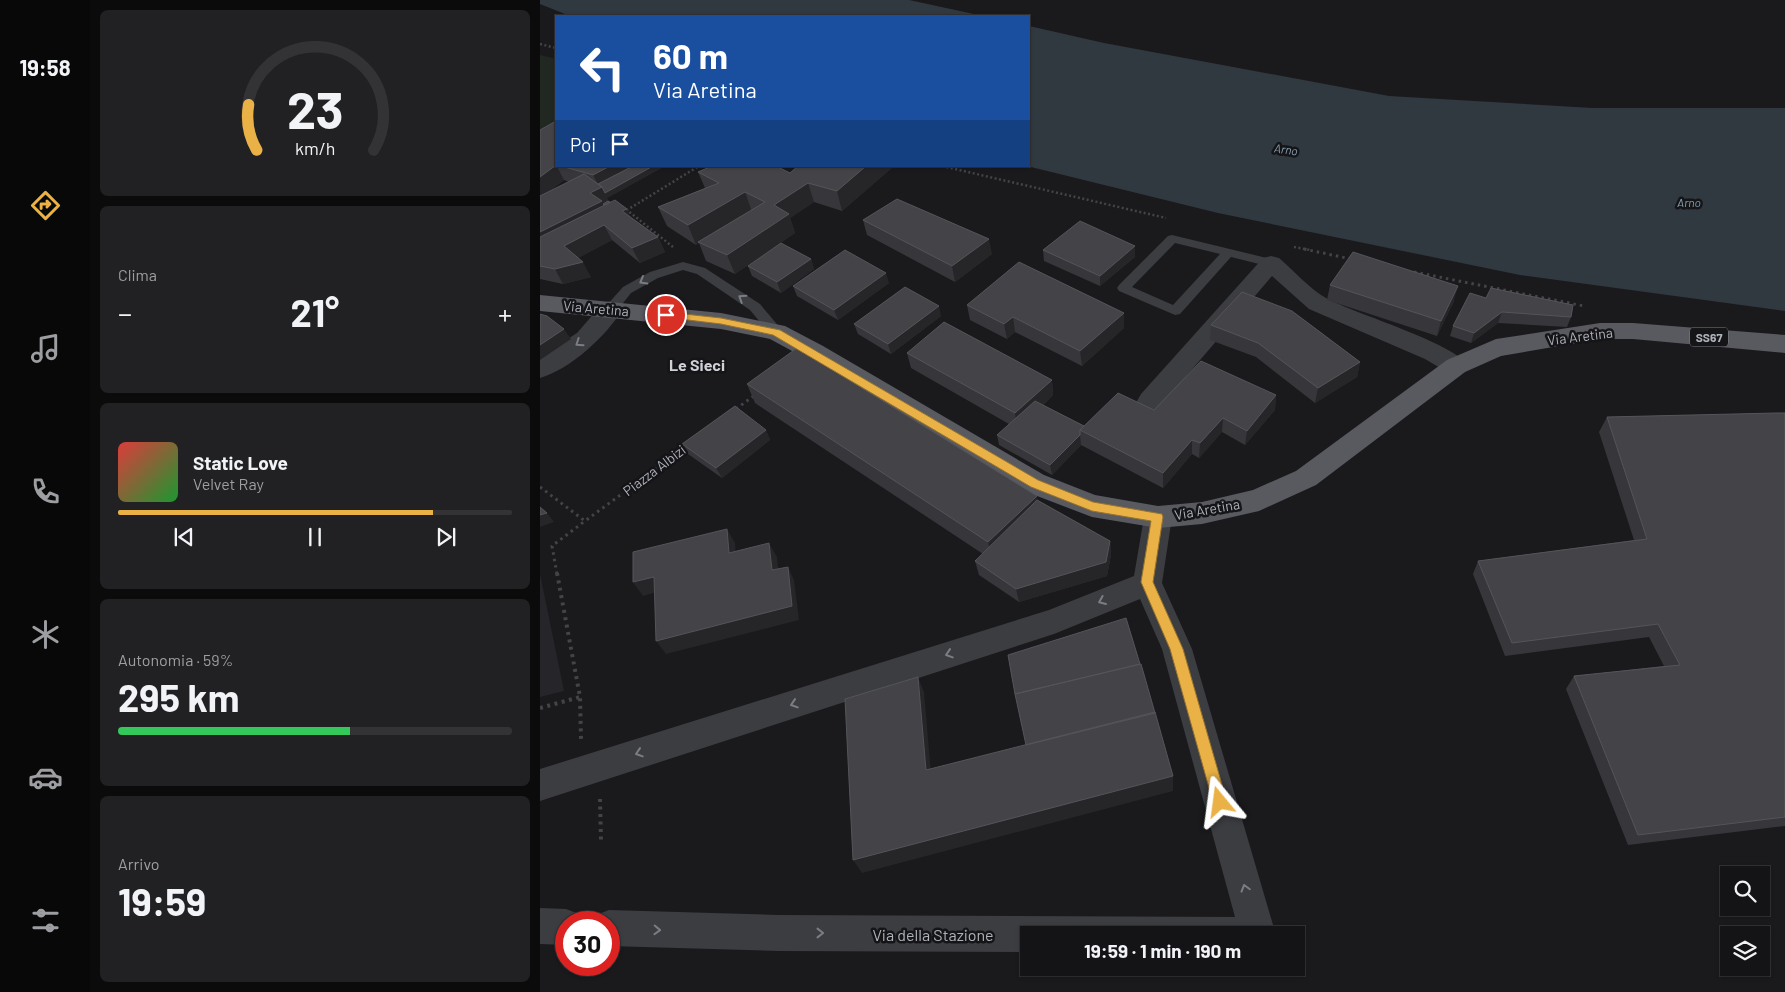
<!DOCTYPE html>
<html lang="it">
<head>
<meta charset="utf-8">
<style>
  :root { --surface:#141416; --page:#212123; --text:#f1f3f6; --muted:#9d9ea1; --line:#333335; --accent:#e9b146 }
  body { margin:0; font-family:Barlow,sans-serif; background:var(--page); color:var(--text); height:100vh; display:flex; flex-direction:column; font-size:19px; white-space:nowrap }
  * { box-sizing:border-box; margin:0 }
  p { font-size:16px; color:var(--muted) }
  .icon { flex:none; width:28px; height:28px; fill:none; stroke:currentColor; stroke-width:2; stroke-linecap:round; stroke-linejoin:round }
  .map { position:relative; flex:1; overflow:hidden }
  .drawer { display:flex; flex-direction:column; gap:10px; padding:10px; background:#0b0b0c; width:450px }
  .drawer>* { flex:none }
  .hud { position:absolute; left:15px; top:15px; width:475px; height:152px; border-radius:0px; box-shadow:0 1px 4px #0004,0 0 0 1px var(--line); background:#1a4fa0; color:#fff; overflow:hidden }
  .tools { position:absolute; left:1180px; top:866px; display:grid; gap:10px }
  .tools a { display:grid; place-items:center; width:50px; height:50px; border-radius:0px; background:var(--surface); box-shadow:0 1px 4px #0004,0 0 0 1px var(--line); font-size:25px }
  .speed { position:absolute; left:15px; top:911px; display:flex; gap:10px; font-size:25px; font-weight:700; text-align:center }
  .speed>* { display:grid; place-content:center; width:65px; height:65px; border-radius:50%; background:var(--surface); box-shadow:0 1px 4px #0004,0 0 0 1px var(--line); line-height:1 }
  .speed .limit { border:8px solid #d22; background:#fff; color:#111 }
  .pin { position:absolute; display:grid; place-items:center; width:42px; height:42px; color:#fff; margin:-21px; border:2px solid #fff; border-radius:50%; box-shadow:0 1px 5px #0007 }
  .me { position:absolute; width:55px; margin:-28px; rotate:344deg; stroke-linejoin:round; filter:drop-shadow(0 0 4px #0008) }
  .turn { display:flex; align-items:center; gap:18px; height:105px; padding:0 15px; font-size:22px }
  .turn .icon { width:65px; height:65px; stroke-width:2.5 }
  .turn b { display:block; font-size:35px; line-height:42px }
  .then { display:flex; align-items:center; height:48px; padding:0 15px; background:#0003; gap:10px; font-size:19px }
  .big { font-size:38px; font-weight:700; line-height:1.1 }
  .drawer .tile { flex:1; display:flex; flex-direction:column; justify-content:center; gap:8px; min-width:0; padding:0 18px; border-radius:8px; background:var(--page) }
  .drawer .dial { align-items:center; gap:0 }
  .dial svg { height:130px; overflow:visible; fill:none; stroke:var(--line); stroke-width:7; stroke-linecap:round; text-anchor:middle }
  .dial text { fill:var(--text); stroke:none }
  .song { display:flex; align-items:center; gap:15px }
  .cover { width:60px; height:60px; border-radius:8px; background:linear-gradient(135deg,hsl(0 70% 55%),hsl(130 70% 35%)) }
  .played { height:5px; border-radius:2px; background:linear-gradient(90deg,var(--accent) 80%,var(--line) 80%) }
  .keys { display:flex; justify-content:space-around; direction:ltr }
  .heat { display:flex; justify-content:space-between; align-items:center; font-size:28px; direction:ltr }
  .charge { height:8px; border-radius:4px; background:linear-gradient(90deg,#34c759 59%,var(--line) 0) }
  .trip { position:absolute; left:480px; top:926px; width:285px; height:50px; border-radius:0px; background:var(--surface); box-shadow:0 1px 4px #0004,0 0 0 1px var(--line); font-weight:700; line-height:50px; text-align:center }
  main { display:flex; flex:1; min-height:0 }
  .menu { display:flex; flex-direction:column; width:90px; justify-content:space-around; align-items:center; background:#080809; color:var(--muted) }
  .menu .icon { width:35px; height:35px }
  .menu .current { color:var(--accent) }
  .menu b { font-size:22px; color:var(--text) }
  .map>svg:first-child { display:block }
  .built { fill:#26262a }
  .green { fill:#202821 }
  .water { fill:#313940 }
  .lines { fill:none; stroke-linecap:round; stroke-linejoin:round }
  .path-far2 { stroke:#424448; stroke-width:2.5; stroke-dasharray:2 2.5; stroke-linecap:butt }
  .path-far1 { stroke:#424448; stroke-width:3; stroke-dasharray:2.5 4; stroke-linecap:butt }
  .path { stroke:#424448; stroke-width:4; stroke-dasharray:3 4.5; stroke-linecap:butt }
  .lane { fill:#3c3d41; fill-rule:evenodd }
  .street { fill:#3c3d41; fill-rule:evenodd }
  .primary { fill:#585a60; fill-rule:evenodd }
  .wall { fill:#37363a; fill-rule:evenodd }
  .shaded-wall { fill:#262528 }
  .building { fill:#444448; stroke:#54555a }
  .oneway { stroke:#7b7d84 }
  .route { fill:#e9b146; stroke:#97732e }
  .labels { text-anchor:middle; dominant-baseline:central; stroke-width:5; stroke-linejoin:round; paint-order:stroke }
  .far-water-label { font-size:12px; font-style:italic; fill:#879fb4; stroke:#151518 }
  .shield { fill:#151518; stroke:#80838a; stroke-width:1 }
  .shield-label { font-size:12px; font-weight:bold; fill:#aeb2bb }
  .street-label { font-size:14px; fill:#aeb2bb; stroke:#151518 }
  .quarter-label { font-size:16px; font-weight:bold; fill:#cfd1d7; stroke:#151518 }
  .near-street-label { font-size:16px; fill:#aeb2bb; stroke:#151518 }
</style>
</head>
<body>
<main>
<nav class="menu">
<b>19:58</b>
<svg class="icon current" aria-label="directions" viewBox="0 0 24 24"><path d="M12 3l9 9-9 9-9-9zM9 14v-3h6M13 9l2 2-2 2"/></svg>
<svg class="icon" aria-label="music" viewBox="0 0 24 24"><path d="M9 18V5l10-2v13"/><circle cx="6" cy="18" r="3"/><circle cx="16" cy="16" r="3"/></svg>
<svg class="icon" aria-label="phone" viewBox="0 0 24 24"><path d="M5 4h4l2 5-3 2q2 4 5 5l2-3 5 2v4C11 20 4 13 5 4z"/></svg>
<svg class="icon" aria-label="climate" viewBox="0 0 24 24"><path d="M12 3v18M4 7l16 10M4 17L20 7"/></svg>
<svg class="icon" aria-label="car" viewBox="0 0 24 24"><path d="M5 17H2v-5l4-1 3-4h7l3 4 3 1v5h-3M9 17h6M6 11h13"/><circle cx="7" cy="17" r="2"/><circle cx="17" cy="17" r="2"/></svg>
<svg class="icon" aria-label="filters" viewBox="0 0 24 24"><path d="M4 7h16M4 17h16"/><circle cx="9" cy="7" r="2"/><circle cx="15" cy="17" r="2"/></svg>
</nav>
<section class="drawer">
<div class="tile dial"><svg viewBox="0 0 100 80">
<path d="M14 69A42 42 0 1 1 86 69"/>
<path d="M14 69A42 42 0 0 1 9 41" stroke="#e9b146"/>
<text x="50" y="56" font-size="32" font-weight="700">23</text>
<text x="50" y="72" font-size="11">km/h</text>
</svg></div>
<div class="tile"><p>Clima</p>
<div class="heat"><a>−</a><b class="big">21°</b><a>+</a></div>
</div>
<div class="tile">
<div class="song"><i class="cover"></i><div><b>Static Love</b><p>Velvet Ray</p></div></div>
<div class="played"></div>
<div class="keys"><svg class="icon" aria-label="previous" viewBox="0 0 24 24"><path d="M18 5L8 12l10 7zM5 5v14"/></svg><svg class="icon" aria-label="pause" viewBox="0 0 24 24"><path d="M8 5v14M16 5v14"/></svg><svg class="icon" aria-label="next" viewBox="0 0 24 24"><path d="M6 5l10 7-10 7zM19 5v14"/></svg></div>
</div>
<div class="tile"><p>Autonomia · 59%</p><b class="big">295 km</b><div class="charge"></div></div>
<div class="tile"><p>Arrivo</p><b class="big">19:59</b></div>
</section>
<div class="map">
<svg width="1245" height="992" viewBox="0 0 1245 992">
  <rect width="100%" height="100%" fill="#1a1a1d"/>
  <!-- built -->
  <path class="built" d="M 0,574 L 24,691 L 0,697 Z"/>
  <!-- green -->
  <path class="green" d="M 0,55 L 16,59 L 16,140 L 0,150 Z"/>
  <!-- water -->
  <path class="water" d="M 0,0 L 369,0 L 443,16 L 30,16 L 0,4 Z
    M 489,26 L 564,43 L 849,96 L 1052,108 L 1245,108 L 1245,311 L 980,275 L 678,213 L 487,166 L 489,166 Z"/>
  <g class="lines">
    <!-- path-far2 -->
    <path class="path-far2" d="M 0,44 L 16,48
      M 402,166 L 626,218
      M 133,247 L 87,210 L 159,166
      M 754,247 L 770,250"/>
    <!-- path-far1 -->
    <path class="path-far1" d="M 764,249 L 811,259
      M 874,272 L 1044,306
      M 196,409 L 215,395
      M 0,487 L 45,521 L 147,446
      M 17,574 L 12,546 L 45,521"/>
    <!-- path -->
    <path class="path" d="M 17,573 L 40,697 L 41,739
      M 0,708 L 40,697
      M 60,799 L 61,840"/>
    <!-- lane -->
    <path class="lane" d="M 632,235 L 731,259 L 737,263 L 731,267 L 691,257 L 640,314 L 635,315 L 579,291 L 577,288 L 579,285 L 628,236 ZM 635,243 L 680,254 L 633,305 L 592,287 Z
      M 143,262 L 165,268 L 220,304 L 241,329 L 243,332 L 241,335 L 231,335 L 210,310 L 157,274 L 143,270 L 118,278 L 91,293 L 76,312 L 66,312 L 65,309 L 66,306 L 83,287 L 110,272 Z"/>
    <!-- street -->
    <path class="street" d="M 731,256 L 739,258 C 753,270 770,289 786,298 C 815,314 915,343 928,366 L 925,372 L 916,375 L 907,372 L 885,359 L 769,309 L 732,276 L 619,408 L 610,410 L 601,408 L 597,401 L 601,394 L 723,258 Z
      M 71,301 L 79,303 L 83,309 C 66,336 31,369 0,378 L 0,357 L 37,333 L 63,303 Z
      M 618,506 L 628,509 L 632,517 L 622,583 L 652,649 L 736,935 L 489,935 L 489,952 L 238,951 L 69,946 L 69,922 L 53,922 L 56,915 L 69,910 L 238,915 L 695,917 L 622,649 L 600,599 L 514,634 L 0,801 L 0,769 L 509,610 L 594,576 L 604,517 L 608,509 Z
      M 0,908 L 26,909 L 39,914 L 42,922 L 26,922 L 26,945 L 0,944 Z"/>
    <!-- primary -->
    <path class="primary" d="M 0,295 L 181,313 L 245,326 L 283,346 L 504,475 L 555,495 L 618,506 L 662,502 L 713,490 L 756,471 L 907,360 L 956,339 L 1060,323 L 1093,323 L 1245,335 L 1245,353 L 1093,339 L 1060,339 L 961,356 L 925,372 L 776,485 L 719,511 L 662,524 L 618,528 L 552,517 L 484,491 L 265,358 L 230,339 L 181,329 L 0,311 Z"/>
  </g>
  <!-- wall -->
  <path class="wall" d="M 0,130 L 16,166 L 123,166 L 123,167 L 67,198 L 68,201 L 118,237 L 125,252 L 100,263 L 72,240 L 38,258 L 51,277 L 23,284 L 0,279 ZM 24,180 L 29,182 L 7,193 Z
    M 258,166 L 354,166 L 302,211 L 274,202 L 250,218 L 255,233 L 195,274 L 166,261 L 159,243 L 156,245 L 127,226 L 118,207 L 165,188 L 158,172 L 250,173 Z
    M 323,220 L 452,254 L 415,282 L 327,235 Z
    M 503,250 L 595,257 L 560,286 L 504,261 Z
    M 271,259 L 274,269 L 241,293 L 212,276 L 208,266 Z
    M 349,283 L 298,320 L 257,296 L 253,286 Z
    M 790,285 L 914,301 L 897,336 L 787,300 Z
    M 946,298 L 1031,317 L 1027,327 L 958,323 L 931,343 L 910,336 L 913,326 Z
    M 427,305 L 584,328 L 542,366 L 475,332 L 467,339 L 430,320 Z
    M 401,316 L 351,354 L 318,334 L 314,324 Z
    M 671,325 L 820,362 L 817,377 L 775,403 L 716,357 L 670,340 Z
    M 367,353 L 512,380 L 513,395 L 503,405 L 544,426 L 614,410 L 736,395 L 735,410 L 705,445 L 682,432 L 659,458 L 652,454 L 623,488 L 541,445 L 512,475 L 459,445 L 457,435 L 469,424 L 371,368 Z
    M 207,384 L 497,496 L 497,500 L 570,541 L 571,555 L 567,576 L 479,602 L 439,575 L 435,561 L 443,554 L 215,403 Z
    M 1245,413 L 1245,826 L 1088,845 L 1026,689 L 1034,676 L 1124,666 L 1109,637 L 965,656 L 933,574 L 938,561 L 1094,540 L 1059,432 L 1067,417 Z
    M 226,430 L 230,440 L 182,478 L 148,454 L 142,444 Z"/>
  <!-- shaded-wall -->
  <path class="shaded-wall" d="M 16,165 L 24,180 L 0,198 L 0,177 Z
    M 70,166 L 123,166 L 123,167 L 67,198 L 71,206 L 0,257 L 0,232 L 50,193 L 60,188 L 53,175 Z
    M 326,166 L 354,166 L 302,211 L 297,191 Z
    M 268,183 L 274,202 L 250,218 L 255,233 L 195,274 L 187,255 L 234,205 Z
    M 205,192 L 212,212 L 158,242 L 159,243 L 156,245 L 148,225 Z
    M 87,209 L 94,224 L 82,211 Z
    M 64,225 L 72,240 L 32,261 L 24,246 Z
    M 118,237 L 125,252 L 100,263 L 92,248 Z
    M 449,239 L 452,254 L 415,282 L 412,266 Z
    M 595,246 L 595,257 L 560,286 L 560,276 Z
    M 271,259 L 274,269 L 241,293 L 237,282 Z
    M 43,262 L 51,277 L 23,284 L 15,269 Z
    M 346,273 L 349,283 L 298,320 L 294,310 Z
    M 918,286 L 914,301 L 897,336 L 901,321 Z
    M 399,306 L 401,316 L 351,354 L 348,344 Z
    M 962,312 L 958,323 L 931,343 L 934,333 Z
    M 584,313 L 584,328 L 542,366 L 540,351 Z
    M 473,317 L 475,332 L 467,339 L 464,324 Z
    M 24,329 L 31,339 L 0,360 L 0,345 Z
    M 820,362 L 817,377 L 775,403 L 778,388 Z
    M 512,380 L 513,395 L 477,428 L 475,413 Z
    M 736,395 L 735,410 L 705,445 L 707,431 Z
    M 683,418 L 682,432 L 659,458 L 660,443 Z
    M 226,430 L 230,440 L 182,478 L 176,468 Z
    M 540,435 L 541,445 L 512,475 L 510,465 Z
    M 652,440 L 652,454 L 623,488 L 623,473 Z
    M 497,496 L 499,514 L 452,560 L 448,542 Z
    M 7,513 L 14,522 L 0,527 L 0,515 Z
    M 187,529 L 195,543 L 197,567 L 189,553 Z
    M 570,541 L 571,555 L 567,576 L 479,602 L 476,589 Z
    M 229,543 L 237,557 L 240,584 L 232,570 Z
    M 248,567 L 254,580 L 259,620 L 126,654 L 116,641 Z
    M 114,577 L 124,590 L 103,596 L 93,582 Z
    M 378,677 L 384,692 L 392,785 L 386,770 Z
    M 633,776 L 633,791 L 322,873 L 313,860 Z"/>
  <!-- building -->
  <path class="building" d="M 16,121 L 16,165 L 0,177 L 0,130 Z
    M 21,166 L 70,166 L 53,175 Z
    M 93,166 L 113,166 L 65,193 L 62,187 L 58,184 Z
    M 172,166 L 236,166 L 250,173 L 258,166 L 326,166 L 297,191 L 268,183 L 234,205 L 249,214 L 187,255 L 158,242 L 225,202 L 205,192 L 148,225 L 118,207 L 179,183 L 158,172 Z
    M 44,174 L 62,187 L 50,193 L 62,201 L 0,232 L 0,196 Z
    M 357,199 L 449,239 L 412,266 L 323,220 Z
    M 75,200 L 87,209 L 82,211 L 118,237 L 92,248 L 64,225 L 24,246 L 43,262 L 15,269 L 0,266 L 0,237 Z
    M 68,201 L 70,202 L 64,205 L 63,204 Z
    M 540,221 L 595,246 L 560,276 L 503,250 Z
    M 241,243 L 271,259 L 237,282 L 208,266 Z
    M 305,250 L 346,273 L 294,310 L 253,286 Z
    M 813,252 L 918,286 L 901,321 L 790,285 Z
    M 479,262 L 584,313 L 540,351 L 473,317 L 464,324 L 427,305 Z
    M 365,287 L 399,306 L 348,344 L 314,324 Z
    M 951,288 L 1033,305 L 1031,317 L 962,312 L 934,333 L 913,326 L 930,293 L 946,298 Z
    M 702,292 L 752,311 L 820,362 L 778,388 L 718,343 L 671,325 Z
    M 0,314 L 7,316 L 24,329 L 0,345 Z
    M 404,322 L 512,380 L 475,413 L 367,353 Z
    M 257,348 L 497,496 L 448,542 L 207,384 Z
    M 661,361 L 736,395 L 707,431 L 683,418 L 660,443 L 652,440 L 623,473 L 540,430 L 578,393 L 614,410 Z
    M 495,401 L 544,426 L 540,430 L 540,435 L 510,465 L 457,435 Z
    M 195,406 L 226,430 L 176,468 L 142,444 Z
    M 1236,413 L 1245,413 L 1245,817 L 1098,835 L 1034,676 L 1140,665 L 1118,624 L 972,643 L 938,561 L 1107,539 L 1067,417 Z
    M 497,500 L 570,541 L 566,562 L 476,589 L 435,561 Z
    M 0,507 L 7,513 L 0,515 Z
    M 187,529 L 189,553 L 229,543 L 232,570 L 248,567 L 252,606 L 116,641 L 114,577 L 93,582 L 93,552 Z
    M 586,618 L 600,664 L 475,694 L 468,655 Z
    M 601,664 L 615,713 L 486,745 L 475,694 Z
    M 378,677 L 386,770 L 615,712 L 633,776 L 313,860 L 305,699 Z"/>
  <!-- one-way arrows -->
  <defs><path id="oneway-chevron" d="M-2-3.5L2.5 0L-2 3.5" fill="none" stroke-width="1.6" stroke-linecap="round" stroke-linejoin="round" transform="scale(1.25)"/></defs>
  <g class="oneway">
    <use href="#oneway-chevron" transform="translate(103 281) rotate(150)"/>
    <use href="#oneway-chevron" transform="translate(202 298) rotate(-147)"/>
    <use href="#oneway-chevron" transform="translate(39 343) rotate(146)"/>
    <use href="#oneway-chevron" transform="translate(562 601) rotate(157)"/>
    <use href="#oneway-chevron" transform="translate(409 654) rotate(162)"/>
    <use href="#oneway-chevron" transform="translate(254 704) rotate(162)"/>
    <use href="#oneway-chevron" transform="translate(99 753) rotate(162)"/>
    <use href="#oneway-chevron" transform="translate(705 888) rotate(-106)"/>
    <use href="#oneway-chevron" transform="translate(117 930) rotate(2)"/>
    <use href="#oneway-chevron" transform="translate(280 933)"/>
  </g>
  <!-- route -->
  <path class="route" d="M 126,312 L 181,318 L 240,330 L 498,480 L 553,502 L 622,514 L 623,517 L 613,582 L 643,649 L 687,802 L 685,806 L 680,808 L 675,806 L 673,802 L 630,649 L 601,582 L 611,521 L 552,511 L 491,487 L 233,335 L 181,324 L 123,317 L 123,313 Z"/>
  <g class="labels">
    <!-- far-water labels -->
    <g class="far-water-label">
      <text transform="translate(746 149) rotate(8)">Arno</text>
      <text x="1149" y="202">Arno</text>
    </g>
    <!-- shield labels -->
    <rect class="shield" x="1150" y="327.5" width="38" height="19" rx="4"/>
    <g class="shield-label">
      <text x="1169" y="337">SS67</text>
    </g>
    <!-- street labels -->
    <g class="street-label">
      <text transform="translate(56 308) rotate(5)">Via Aretina</text>
      <text transform="translate(1040 336) rotate(-7)">Via Aretina</text>
      <text transform="translate(114 470) rotate(-37)">Piazza Albizi</text>
      <text transform="translate(667 509) rotate(-10)">Via Aretina</text>
    </g>
    <!-- quarter labels -->
    <g class="quarter-label">
      <text x="157" y="364">Le Sieci</text>
    </g>
    <!-- near-street labels -->
    <g class="near-street-label">
      <text x="393" y="934">Via della Stazione</text>
    </g>
  </g>
</svg>
<div class="tools">
<a><svg class="icon" aria-label="search" viewBox="0 0 24 24"><circle cx="10" cy="10" r="6"/><path d="M15 15l6 6"/></svg></a>
<a><svg class="icon" aria-label="layers" viewBox="0 0 24 24"><path d="M12 4l9 5-9 5-9-5zM3 14l9 5 9-5"/></svg></a>
</div>
<div class="speed"><div class="limit">30</div></div>
<div class="pin" style="left:126px;top:315px;background:#d93025"><svg class="icon" aria-label="arrive" viewBox="0 0 24 24"><path d="M6 21V4h12l-3 4 3 4H6"/></svg></div>
<svg class="me" style="left:680px;top:802px" viewBox="-20 -20 40 40"><path d="M0-17L14 15 0 8-14 15z" fill="#e9b146" stroke="#fff" stroke-width="4"/></svg>
<div class="trip">19:59 · 1 min · 190 m</div>
<div class="hud">
<div class="turn"><svg class="icon" aria-label="left" viewBox="0 0 24 24"><path d="M17 20v-9H6M10 6l-5 5 5 5"/></svg><div><b>60 m</b>Via Aretina</div></div>
<div class="then">Poi<svg class="icon" aria-label="arrive" viewBox="0 0 24 24"><path d="M6 21V4h12l-3 4 3 4H6"/></svg></div>
</div>
</div>
</main>
</body>
</html>
